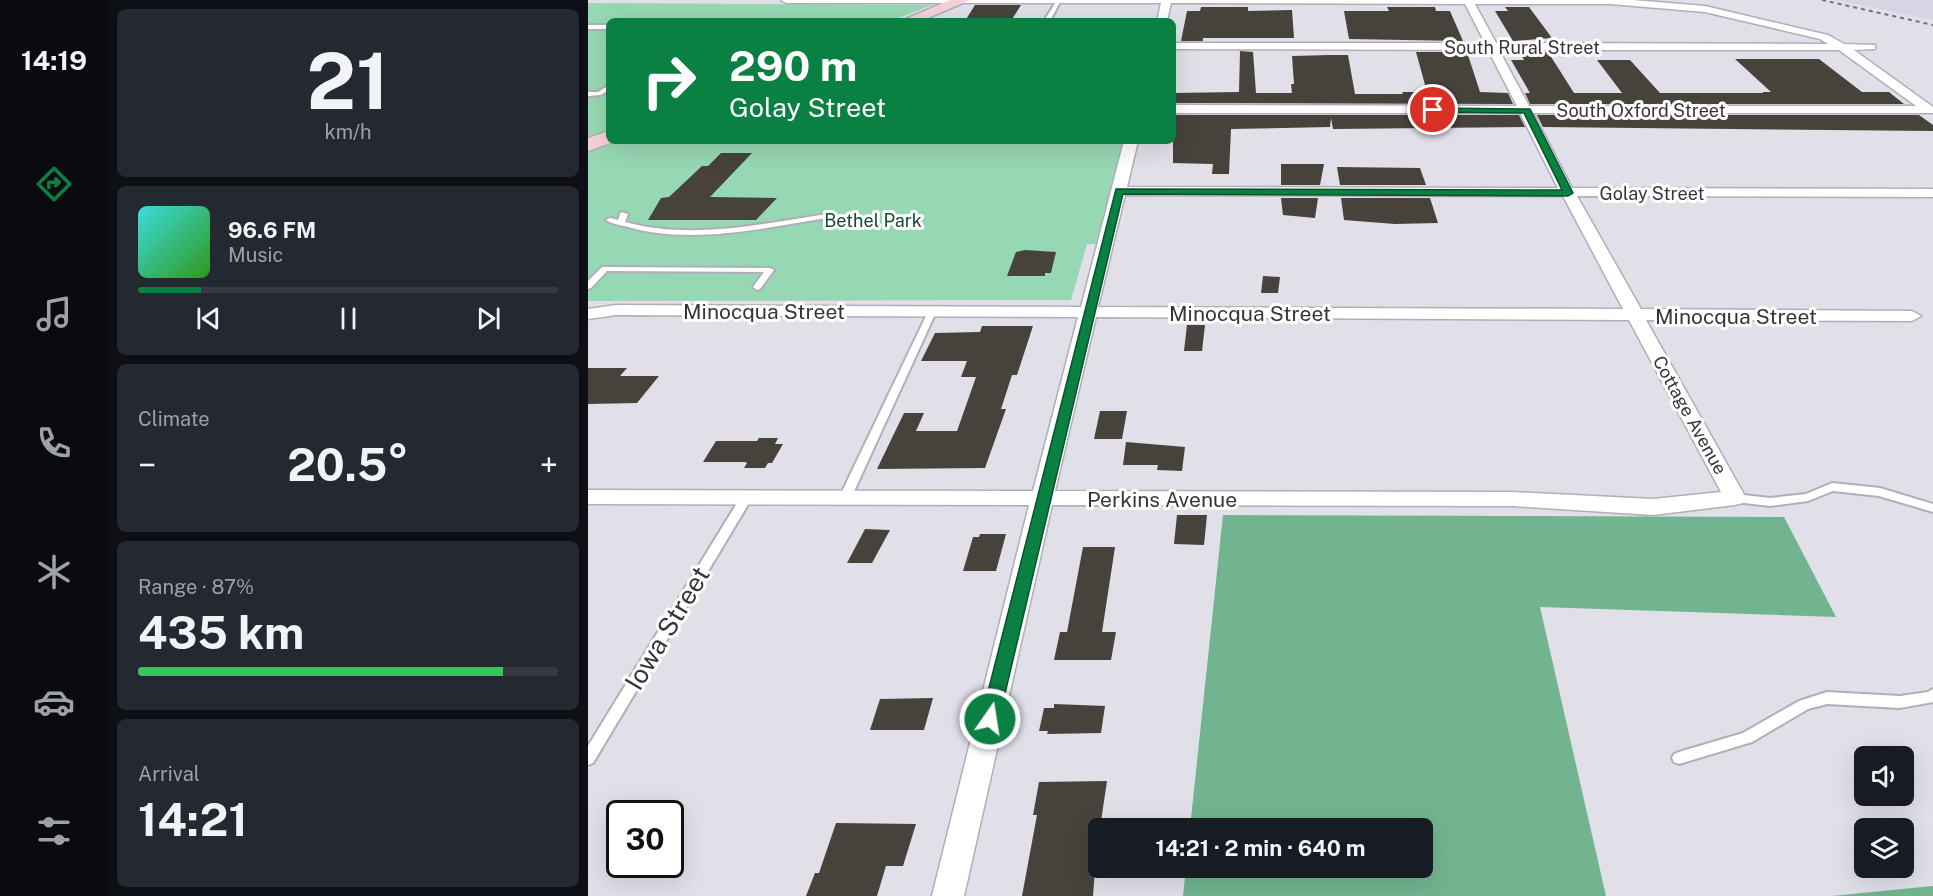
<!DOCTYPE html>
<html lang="en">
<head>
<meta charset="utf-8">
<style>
  :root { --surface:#171b24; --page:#242831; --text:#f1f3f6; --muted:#9ea1a6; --line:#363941; --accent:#0b8043 }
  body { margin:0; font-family:"Public Sans",sans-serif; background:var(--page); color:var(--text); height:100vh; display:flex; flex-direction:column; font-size:22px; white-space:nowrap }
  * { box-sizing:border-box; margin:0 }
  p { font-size:20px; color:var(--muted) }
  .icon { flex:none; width:33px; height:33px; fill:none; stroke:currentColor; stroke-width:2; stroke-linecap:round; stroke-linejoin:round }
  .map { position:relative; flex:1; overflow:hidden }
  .details { display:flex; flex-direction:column; gap:9px; padding:9px; background:#0d0f14; width:480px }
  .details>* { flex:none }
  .hud { position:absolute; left:18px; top:18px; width:570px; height:126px; border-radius:9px; box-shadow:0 6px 24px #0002; background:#0b8043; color:#fff; overflow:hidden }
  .buttons { position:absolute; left:1266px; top:746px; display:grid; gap:12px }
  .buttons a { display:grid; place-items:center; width:60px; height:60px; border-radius:9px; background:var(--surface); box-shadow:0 6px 24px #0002; font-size:30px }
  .speed { position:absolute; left:18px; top:800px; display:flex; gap:12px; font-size:30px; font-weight:700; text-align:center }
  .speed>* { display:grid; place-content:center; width:78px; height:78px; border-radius:50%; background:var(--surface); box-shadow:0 6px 24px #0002; line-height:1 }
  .speed .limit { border:3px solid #111; border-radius:9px; background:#fff; color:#111 }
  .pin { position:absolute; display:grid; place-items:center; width:51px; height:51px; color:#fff; margin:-26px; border:3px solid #fff; border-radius:50%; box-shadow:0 2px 6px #0007 }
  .me { position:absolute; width:66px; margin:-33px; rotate:13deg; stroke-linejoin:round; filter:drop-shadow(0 0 4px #0008) }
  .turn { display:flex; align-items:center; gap:21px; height:126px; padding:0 24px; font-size:27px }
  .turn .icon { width:78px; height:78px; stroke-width:2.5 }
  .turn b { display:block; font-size:42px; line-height:51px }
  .big { font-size:45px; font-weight:700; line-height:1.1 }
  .details .widget { flex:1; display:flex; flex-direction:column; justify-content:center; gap:9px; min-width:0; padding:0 21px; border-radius:9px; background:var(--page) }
  .details .dial { align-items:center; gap:0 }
  .dial b { font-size:78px; line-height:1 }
  .song { display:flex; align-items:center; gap:18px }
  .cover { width:72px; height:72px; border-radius:9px; background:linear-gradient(135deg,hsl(180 70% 55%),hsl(110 70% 35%)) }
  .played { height:6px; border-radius:3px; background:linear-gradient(90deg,var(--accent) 15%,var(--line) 15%) }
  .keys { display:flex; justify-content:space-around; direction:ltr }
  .heat { display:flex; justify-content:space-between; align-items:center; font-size:33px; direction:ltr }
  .charge { height:9px; border-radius:4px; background:linear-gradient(90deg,#34c759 87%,var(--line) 0) }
  .trip { position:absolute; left:500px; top:818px; width:345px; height:60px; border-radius:9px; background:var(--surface); box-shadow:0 6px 24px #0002; font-weight:700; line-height:60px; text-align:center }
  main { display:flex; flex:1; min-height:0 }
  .dock { display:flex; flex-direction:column; width:108px; justify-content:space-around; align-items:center; background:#090b0e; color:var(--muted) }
  .dock .icon { width:42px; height:42px }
  .dock .selected { color:var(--accent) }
  .dock b { font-size:27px; color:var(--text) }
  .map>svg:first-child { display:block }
  .built { fill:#d7d4e4 }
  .green { fill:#97d8b4 }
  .forest { fill:#72b490 }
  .building { fill:#47423c }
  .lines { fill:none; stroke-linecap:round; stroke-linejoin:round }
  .lane-casing { stroke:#b0aeb7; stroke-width:4 }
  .street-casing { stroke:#b0aeb7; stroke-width:3 }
  .secondary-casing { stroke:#b0aeb7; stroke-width:3 }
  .lane { fill:#fff; fill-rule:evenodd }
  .street { fill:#fff; fill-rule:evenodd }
  .secondary { fill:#f3d1d6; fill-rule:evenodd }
  .rail { stroke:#737277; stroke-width:2; stroke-dasharray:4 4; stroke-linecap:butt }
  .route { fill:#0b8043; stroke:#07532c; stroke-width:1.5 }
  .labels { text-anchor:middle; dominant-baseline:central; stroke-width:6; stroke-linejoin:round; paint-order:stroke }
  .far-street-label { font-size:18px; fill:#363639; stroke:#fff }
  .far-park-label { font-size:18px; fill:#154931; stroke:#fff }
  .street-label { font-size:21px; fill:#363639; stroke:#fff }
  .near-street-label { font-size:26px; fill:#363639; stroke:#fff }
</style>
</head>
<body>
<main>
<nav class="dock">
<b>14:19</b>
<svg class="icon selected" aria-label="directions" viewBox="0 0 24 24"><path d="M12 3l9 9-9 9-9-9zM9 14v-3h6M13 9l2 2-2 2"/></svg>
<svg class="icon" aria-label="music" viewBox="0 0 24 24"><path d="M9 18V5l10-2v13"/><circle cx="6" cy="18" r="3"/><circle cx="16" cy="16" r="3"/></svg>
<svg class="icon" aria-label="phone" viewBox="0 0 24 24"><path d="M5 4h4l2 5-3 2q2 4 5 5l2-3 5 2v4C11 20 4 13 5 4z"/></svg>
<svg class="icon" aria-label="climate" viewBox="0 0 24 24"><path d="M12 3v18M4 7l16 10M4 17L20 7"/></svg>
<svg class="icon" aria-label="car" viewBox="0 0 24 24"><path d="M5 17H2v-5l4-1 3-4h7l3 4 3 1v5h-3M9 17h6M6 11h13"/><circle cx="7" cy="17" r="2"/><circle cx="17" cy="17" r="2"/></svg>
<svg class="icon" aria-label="filters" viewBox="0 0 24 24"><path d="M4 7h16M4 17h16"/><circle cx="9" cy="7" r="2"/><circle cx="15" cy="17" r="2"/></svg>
</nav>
<section class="details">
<div class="widget dial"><b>21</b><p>km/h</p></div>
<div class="widget">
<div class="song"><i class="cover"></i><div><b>96.6 FM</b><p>Music</p></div></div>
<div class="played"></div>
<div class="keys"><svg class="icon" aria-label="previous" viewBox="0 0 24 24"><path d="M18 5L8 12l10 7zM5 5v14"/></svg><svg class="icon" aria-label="pause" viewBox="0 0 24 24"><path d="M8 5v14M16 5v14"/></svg><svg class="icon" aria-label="next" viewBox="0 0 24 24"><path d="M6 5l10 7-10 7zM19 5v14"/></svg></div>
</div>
<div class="widget"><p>Climate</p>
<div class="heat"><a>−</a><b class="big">20.5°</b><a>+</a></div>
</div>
<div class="widget"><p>Range · 87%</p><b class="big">435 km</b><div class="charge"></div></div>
<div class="widget"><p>Arrival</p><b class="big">14:21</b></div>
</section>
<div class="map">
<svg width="1345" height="896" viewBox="0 0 1345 896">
  <rect width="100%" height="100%" fill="#e1dfe8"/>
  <!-- built -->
  <path class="built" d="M 1250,0 L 1345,0 L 1345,20 L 1340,19 Z"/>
  <!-- green -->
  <path class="green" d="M 0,3 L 344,5 L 303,21 L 21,21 L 21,130 L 0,138 Z
    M 22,141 L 535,141 L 509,244 L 499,244 L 483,300 L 0,301 L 0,150 Z"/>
  <!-- forest -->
  <path class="forest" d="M 635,515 L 1196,517 L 1248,617 L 952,607 L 1018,896 L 595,896 L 598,867 L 834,867 L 834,828 L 602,828 Z
    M 1345,886 L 1345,896 L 1244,896 Z"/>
  <!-- building -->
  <path class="building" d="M 387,5 L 433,5 L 423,21 L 377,21 Z
    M 613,7 L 660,7 L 660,11 L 704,10 L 706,38 L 615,38 L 615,41 L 593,41 L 599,11 L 612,11 Z
    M 799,7 L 847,7 L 848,11 L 862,11 L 875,41 L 761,39 L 756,11 L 801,11 Z
    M 917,7 L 941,7 L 964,38 L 925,41 L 907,11 L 920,11 Z
    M 652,51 L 665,52 L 668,93 L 704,93 L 703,84 L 706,84 L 704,56 L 742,55 L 760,55 L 767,94 L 815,94 L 814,92 L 839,92 L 828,52 L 879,52 L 892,92 L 920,93 L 925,104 L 585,103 L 585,93 L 651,92 Z
    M 932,52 L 960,52 L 986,93 L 1034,93 L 1009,60 L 1042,60 L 1072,93 L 1176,93 L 1174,92 L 1183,92 L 1147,59 L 1231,59 L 1274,92 L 1301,92 L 1316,104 L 942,104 L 937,93 L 942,93 L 923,60 L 936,60 Z
    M 585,115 L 931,115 L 937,127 L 745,129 L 743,118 L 742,127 L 643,129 L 641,174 L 624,174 L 625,164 L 585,163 Z
    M 949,115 L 1331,115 L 1345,125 L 1345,131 L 955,127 Z
    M 133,153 L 164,153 L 122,197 L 189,198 L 168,220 L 60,220 L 73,198 L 81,197 L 114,166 L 120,166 Z
    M 693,164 L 736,164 L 732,185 L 693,185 Z
    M 749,167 L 832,168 L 838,185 L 752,185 Z
    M 693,198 L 730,198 L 727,218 L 695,215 Z
    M 753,198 L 842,198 L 850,223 L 807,224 L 756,220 Z
    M 437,250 L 468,252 L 463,273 L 457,273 L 457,276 L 419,276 L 428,252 Z
    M 675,276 L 692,277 L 690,293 L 673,293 Z
    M 599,325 L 617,325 L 614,351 L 596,351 Z
    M 394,326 L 445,326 L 429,375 L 424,375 L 413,409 L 418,409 L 397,468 L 289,469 L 316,413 L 336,413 L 328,431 L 369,431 L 388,377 L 373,377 L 379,361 L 333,361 L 347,333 L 392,332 Z
    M 0,368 L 39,368 L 32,376 L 71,376 L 49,403 L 0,404 Z
    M 512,411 L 539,411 L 534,439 L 506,439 Z
    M 171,438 L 190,438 L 187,444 L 195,444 L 184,463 L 180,463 L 177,468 L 156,468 L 159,463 L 157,462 L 115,462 L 128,441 L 169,441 Z
    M 538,442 L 597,447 L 594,471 L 569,470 L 570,465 L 535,465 Z
    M 589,515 L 619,515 L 616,545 L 586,544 Z
    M 277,529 L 302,530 L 284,563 L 259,563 Z
    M 392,534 L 418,534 L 408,571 L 375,571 L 385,537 L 391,537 Z
    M 495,547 L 527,547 L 514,632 L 528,632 L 523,660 L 466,660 L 472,632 L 479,632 Z
    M 345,698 L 336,730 L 282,730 L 292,699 Z
    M 466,704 L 517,706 L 513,733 L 459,734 L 460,731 L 451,731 L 456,708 L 466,708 Z
    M 519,781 L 512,828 L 510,828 L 505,896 L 434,896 L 449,815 L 445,815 L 451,782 Z
    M 248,823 L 328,824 L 315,866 L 298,866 L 289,896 L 218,896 L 227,873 L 231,873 Z"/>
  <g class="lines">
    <!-- lane casing -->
    <g class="lane-casing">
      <path id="lane" d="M 469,0 L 473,0 L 462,21 L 456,21 Z
        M 0,25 L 21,25 L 21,29 L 0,29 Z
        M 21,85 L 21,90 L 13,95 L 0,96 L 0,92 L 10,92 Z
        M 33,212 L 40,214 L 37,222 C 102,240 174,224 239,214 L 243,216 L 239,218 C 177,228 102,245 40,227 C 33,225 24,224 18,220 L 22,218 L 30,220 Z
        M 14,267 L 182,268 L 186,270 L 172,289 L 169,290 L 165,287 L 176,272 L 19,271 L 3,288 L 0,289 L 0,281 Z
        M 344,309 L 348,312 L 263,498 L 257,502 L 253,501 L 251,498 L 340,312 Z
        M 1244,483 L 1292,488 L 1345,504 L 1345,512 L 1291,496 L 1245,491 L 1220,501 L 1182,506 L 1147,502 L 1141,498 L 1147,494 L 1182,498 L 1218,494 Z
        M 158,494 L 164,498 L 5,763 L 0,765 L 0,746 L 154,495 Z
        M 1345,689 L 1345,702 L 1312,708 L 1239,704 L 1220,709 L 1164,742 L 1091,764 L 1086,762 L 1084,758 L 1086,754 L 1091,752 L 1155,733 L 1211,701 L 1239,692 L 1312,696 L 1340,692 Z"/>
    </g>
    <!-- street casing -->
    <g class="street-casing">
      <path id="street" d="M 193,0 L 1045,0 L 1117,6 L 1240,35 L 1256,44 L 1287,45 L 1287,49 L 1266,50 L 1345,107 L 1345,113 L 945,113 L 984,188 L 1345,189 L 1345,197 L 989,196 L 1053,309 L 1324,311 L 1333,316 L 1324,321 L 1058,320 L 1158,498 L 1155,503 L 1147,505 L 1065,515 L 924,506 L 464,505 L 376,896 L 344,896 L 441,505 L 0,504 L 0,490 L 445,491 L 490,317 L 28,315 L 0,319 L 0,309 L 28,305 L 493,307 L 536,141 L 550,141 L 539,187 L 970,188 L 932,113 L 585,113 L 585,105 L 929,106 L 900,50 L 585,49 L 585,43 L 897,43 L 877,4 L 583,3 L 579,21 L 569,21 L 573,3 L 198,3 ZM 887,4 L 1022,4 L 1117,12 L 1232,39 L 1240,44 L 908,43 ZM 911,50 L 1251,50 L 1328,106 L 941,106 ZM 537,195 L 975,196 L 1035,309 L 510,307 ZM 508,317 L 1041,320 L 1133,492 L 1065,499 L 924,492 L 467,491 Z"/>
    </g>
    <!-- secondary casing -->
    <g class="secondary-casing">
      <path id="secondary" d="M 362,0 L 382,0 L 333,21 L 313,21 Z
        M 21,131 L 21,141 L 28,141 L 0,151 L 0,138 Z"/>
    </g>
    <!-- lane -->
    <use href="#lane" class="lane"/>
    <!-- street -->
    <use href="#street" class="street"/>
    <!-- secondary -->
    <use href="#secondary" class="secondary"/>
    <!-- rail -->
    <path class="rail" d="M 1234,0 L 1345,25"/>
  </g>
  <!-- route -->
  <path class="route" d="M 845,108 L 942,109 L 985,193 L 980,196 L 535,194 L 411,719 L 408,725 L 402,727 L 395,725 L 393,719 L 528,189 L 974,190 L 936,113 L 842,112 Z"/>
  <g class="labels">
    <!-- far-street labels -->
    <g class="far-street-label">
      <text x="934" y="47">South Rural Street</text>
      <text x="1053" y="110">South Oxford Street</text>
      <text x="1064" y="193">Golay Street</text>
      <text transform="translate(1102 415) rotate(61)">Cottage Avenue</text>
    </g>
    <!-- far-park labels -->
    <g class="far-park-label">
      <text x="285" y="220">Bethel Park</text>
    </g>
    <!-- street labels -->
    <g class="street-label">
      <text x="176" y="311">Minocqua Street</text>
      <text x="662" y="313">Minocqua Street</text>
      <text x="1148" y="316">Minocqua Street</text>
      <text x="574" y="499">Perkins Avenue</text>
    </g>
    <!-- near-street labels -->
    <g class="near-street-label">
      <text transform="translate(79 628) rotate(-59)">Iowa Street</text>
    </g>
  </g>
</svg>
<div class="buttons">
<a><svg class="icon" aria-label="sound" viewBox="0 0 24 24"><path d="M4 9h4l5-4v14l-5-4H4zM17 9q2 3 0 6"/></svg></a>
<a><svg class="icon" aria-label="layers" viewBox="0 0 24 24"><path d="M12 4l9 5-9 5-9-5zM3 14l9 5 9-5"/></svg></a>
</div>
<div class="speed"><div class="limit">30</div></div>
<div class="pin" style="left:845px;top:110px;background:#d93025"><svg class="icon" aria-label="arrive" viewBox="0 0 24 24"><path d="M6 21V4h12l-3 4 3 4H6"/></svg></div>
<svg class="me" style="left:402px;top:719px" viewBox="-20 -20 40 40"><circle r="17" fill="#0b8043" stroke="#fff" stroke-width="3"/><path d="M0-11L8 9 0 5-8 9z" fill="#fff"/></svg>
<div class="trip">14:21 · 2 min · 640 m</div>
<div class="hud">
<div class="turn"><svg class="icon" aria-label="right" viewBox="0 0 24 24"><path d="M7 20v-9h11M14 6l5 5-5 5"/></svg><div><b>290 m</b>Golay Street</div></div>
</div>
</div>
</main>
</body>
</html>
